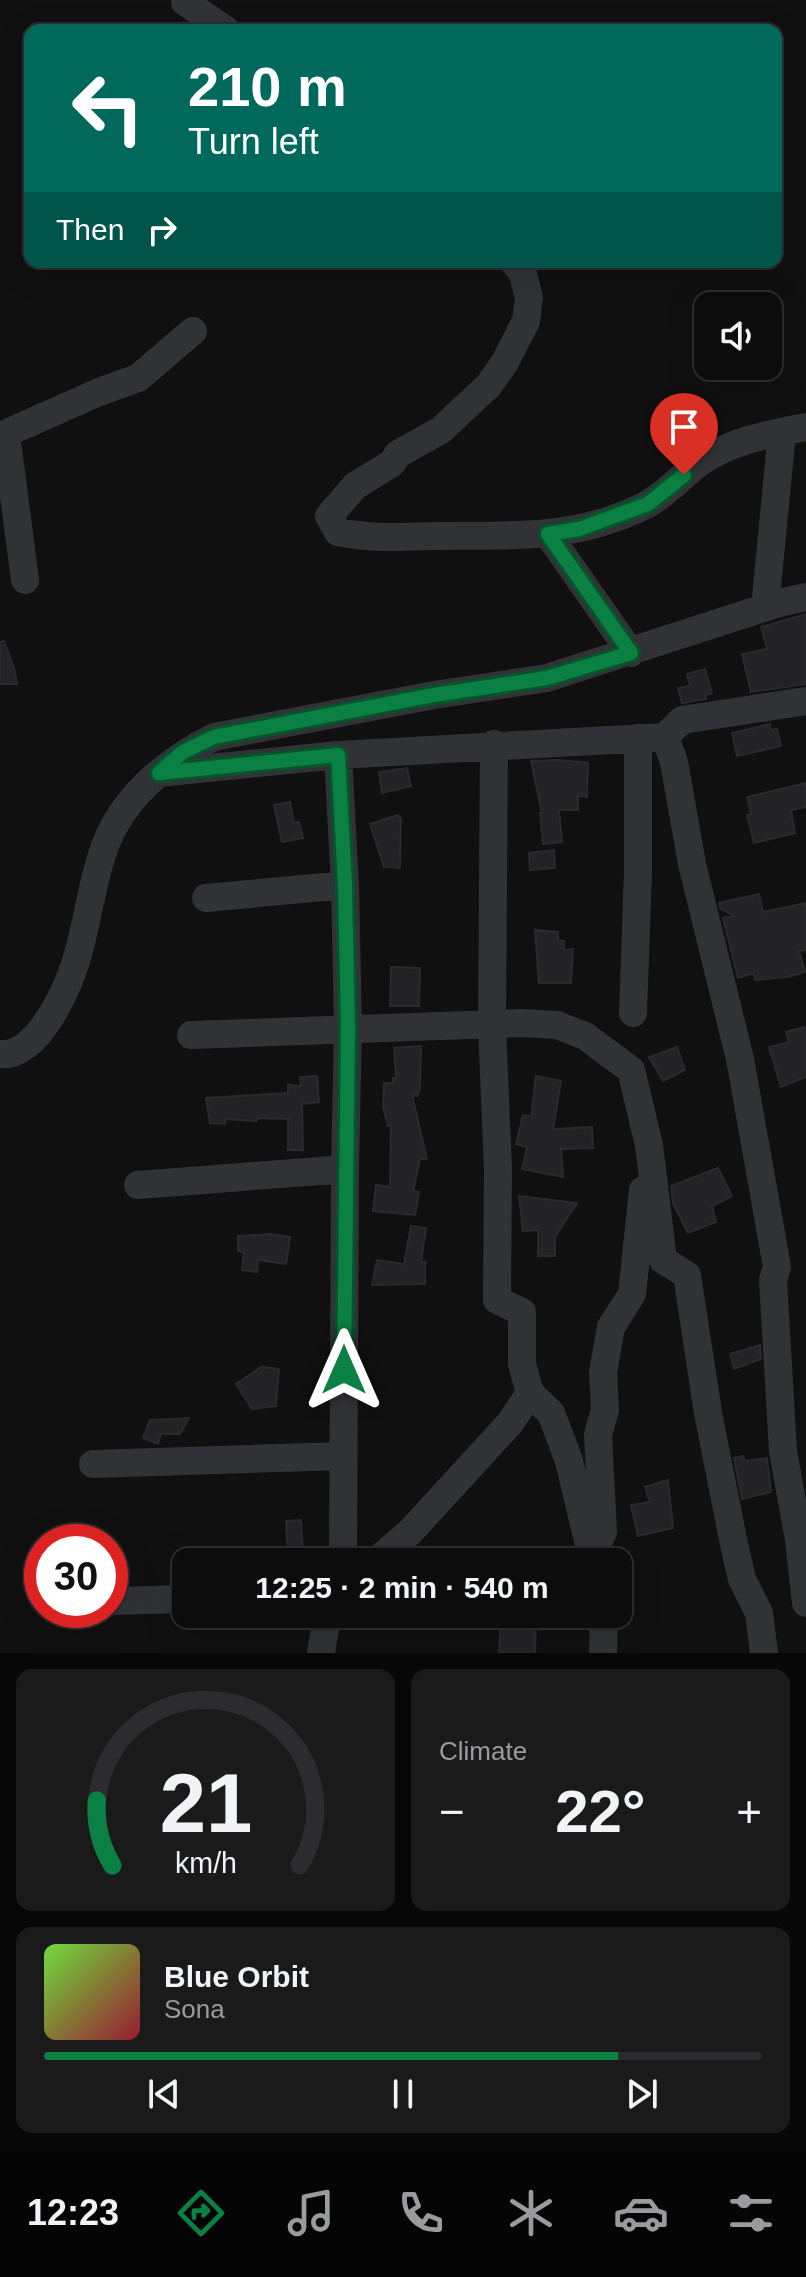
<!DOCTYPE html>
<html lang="en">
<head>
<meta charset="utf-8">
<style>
  :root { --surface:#0c0c0d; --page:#1a1a1b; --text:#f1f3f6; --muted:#9a9b9d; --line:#2c2c2e; --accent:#0b8043 }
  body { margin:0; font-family:Helvetica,sans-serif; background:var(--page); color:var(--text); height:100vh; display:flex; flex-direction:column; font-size:30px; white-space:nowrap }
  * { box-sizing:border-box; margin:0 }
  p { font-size:26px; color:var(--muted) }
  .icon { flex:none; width:44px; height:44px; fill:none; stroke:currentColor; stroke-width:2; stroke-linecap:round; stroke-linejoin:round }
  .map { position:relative; height:1653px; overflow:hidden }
  .drawer { display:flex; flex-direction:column; gap:16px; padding:16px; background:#070707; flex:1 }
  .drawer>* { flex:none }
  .hud { position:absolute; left:24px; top:24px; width:758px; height:244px; border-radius:16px; box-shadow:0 8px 32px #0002,0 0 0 2px var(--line); background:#00695c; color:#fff; overflow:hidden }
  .fabs { position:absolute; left:694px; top:292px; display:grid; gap:16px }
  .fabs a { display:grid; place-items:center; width:88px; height:88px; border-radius:16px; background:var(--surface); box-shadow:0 8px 32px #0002,0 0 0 2px var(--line); font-size:40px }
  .speed { position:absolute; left:24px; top:1524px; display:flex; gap:16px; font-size:40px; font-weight:700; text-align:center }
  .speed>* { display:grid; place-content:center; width:104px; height:104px; border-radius:50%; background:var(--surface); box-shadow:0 8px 32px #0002,0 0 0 2px var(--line); line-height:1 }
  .speed .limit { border:12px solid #d22; background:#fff; color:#111 }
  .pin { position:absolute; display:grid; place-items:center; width:68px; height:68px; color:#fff; margin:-82px -34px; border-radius:50% 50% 50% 0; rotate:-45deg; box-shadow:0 0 8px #0007 }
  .pin .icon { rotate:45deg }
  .me { position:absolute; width:88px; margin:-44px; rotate:0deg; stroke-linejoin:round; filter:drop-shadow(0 0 6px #0008) }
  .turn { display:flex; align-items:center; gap:28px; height:168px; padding:0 32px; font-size:36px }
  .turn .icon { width:104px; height:104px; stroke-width:2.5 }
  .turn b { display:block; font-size:56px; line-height:68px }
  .then { display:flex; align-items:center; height:76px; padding:0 32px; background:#0003; gap:16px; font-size:30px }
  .big { font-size:60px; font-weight:700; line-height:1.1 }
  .drawer .tile { flex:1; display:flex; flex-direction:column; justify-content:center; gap:12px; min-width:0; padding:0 28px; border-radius:16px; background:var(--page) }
  .drawer .dial { align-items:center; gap:0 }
  .dial svg { height:208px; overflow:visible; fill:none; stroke:var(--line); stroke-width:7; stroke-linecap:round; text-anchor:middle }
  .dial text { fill:var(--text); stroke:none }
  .song { display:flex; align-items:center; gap:24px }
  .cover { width:96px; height:96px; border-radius:12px; background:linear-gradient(135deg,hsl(100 70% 55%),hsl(350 70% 35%)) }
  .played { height:8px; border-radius:4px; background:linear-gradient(90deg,var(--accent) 80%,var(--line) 80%) }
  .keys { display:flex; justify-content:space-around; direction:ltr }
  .heat { display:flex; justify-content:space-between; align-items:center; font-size:44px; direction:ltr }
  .drawer .tiles { flex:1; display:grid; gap:16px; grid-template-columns:1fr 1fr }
  .tile:last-child { grid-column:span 2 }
  .trip { position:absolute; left:172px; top:1548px; width:460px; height:80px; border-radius:16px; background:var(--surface); box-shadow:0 8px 32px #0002,0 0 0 2px var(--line); font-weight:700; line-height:80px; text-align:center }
  .dock { display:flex; height:128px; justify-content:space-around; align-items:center; background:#050505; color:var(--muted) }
  .dock .icon { width:56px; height:56px }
  .dock .on { color:var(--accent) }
  .dock b { font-size:36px; color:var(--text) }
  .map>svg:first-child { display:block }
  .building { fill:#232325; stroke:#2a2a2d; stroke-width:2 }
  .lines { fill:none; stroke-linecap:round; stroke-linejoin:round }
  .minor { stroke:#313236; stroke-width:28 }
  .route-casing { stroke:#07532c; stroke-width:20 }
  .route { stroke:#0b8043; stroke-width:14 }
</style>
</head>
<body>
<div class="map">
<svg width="806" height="1653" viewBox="0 0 806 1653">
  <rect width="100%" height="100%" fill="#101011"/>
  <!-- building -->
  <path class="building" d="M 806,614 L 806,684 L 751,692 L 742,654 L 767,649 L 761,627 Z
    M 4,641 L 14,668 L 17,684 L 0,684 L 0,642 Z
    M 705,669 L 712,693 L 705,695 L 706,699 L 682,703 L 678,688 L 690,686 L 687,674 Z
    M 770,724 L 771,730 L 777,729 L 781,746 L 737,756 L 732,733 Z
    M 559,760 L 588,763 L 587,797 L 578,796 L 578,810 L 559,810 L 562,842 L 543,844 L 540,813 L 542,813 L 531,761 Z
    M 407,768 L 411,786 L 382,793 L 379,772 Z
    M 806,783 L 806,807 L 791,810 L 795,833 L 754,843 L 747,815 L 751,814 L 747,797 Z
    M 290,802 L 294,823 L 299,822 L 303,838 L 282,842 L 274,805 Z
    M 398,815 L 401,819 L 400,868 L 384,867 L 370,824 Z
    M 554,850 L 555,868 L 530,870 L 529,853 Z
    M 759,894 L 763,912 L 806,903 L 806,950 L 799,951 L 805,972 L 787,977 L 755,980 L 754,973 L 738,978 L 723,918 L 734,916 L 720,908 L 719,903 Z
    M 535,930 L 558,932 L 558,940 L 564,941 L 564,950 L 573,949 L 571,983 L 539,983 Z
    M 391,967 L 420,968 L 419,1006 L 390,1006 Z
    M 804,1027 L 806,1035 L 806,1077 L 781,1087 L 769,1047 L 789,1042 L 786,1032 Z
    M 421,1046 L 420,1089 L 417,1096 L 412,1095 L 427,1159 L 420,1159 L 413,1191 L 419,1192 L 415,1215 L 373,1211 L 376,1185 L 390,1187 L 391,1125 L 388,1126 L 383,1107 L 384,1083 L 393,1083 L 393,1078 L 396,1078 L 394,1048 Z
    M 677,1047 L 685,1070 L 663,1081 L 649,1057 Z
    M 317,1076 L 319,1102 L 302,1104 L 303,1150 L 288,1150 L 288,1119 L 257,1118 L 257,1121 L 225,1119 L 225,1124 L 210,1123 L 206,1098 L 288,1093 L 288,1085 L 301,1086 L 300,1077 Z
    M 536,1076 L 561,1081 L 553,1129 L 592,1127 L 593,1148 L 561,1149 L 563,1177 L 522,1169 L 527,1147 L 516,1144 L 523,1115 L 531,1117 Z
    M 718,1168 L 732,1196 L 712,1206 L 716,1222 L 688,1233 L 673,1203 L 671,1186 Z
    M 519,1196 L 577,1203 L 555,1237 L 555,1256 L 538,1256 L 538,1230 L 523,1231 Z
    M 411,1226 L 426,1228 L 421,1262 L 425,1262 L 425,1284 L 372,1285 L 377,1260 L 404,1264 Z
    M 271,1234 L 290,1237 L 286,1264 L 258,1260 L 257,1272 L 242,1270 L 244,1252 L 238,1251 L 238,1236 Z
    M 760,1345 L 761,1359 L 734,1369 L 730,1354 Z
    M 261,1367 L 279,1369 L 276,1406 L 252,1409 L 236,1384 Z
    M 189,1418 L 180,1434 L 161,1434 L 158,1444 L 143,1438 L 150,1420 Z
    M 743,1456 L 745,1461 L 767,1458 L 771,1492 L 742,1499 L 734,1458 Z
    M 668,1480 L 673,1528 L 638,1536 L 631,1505 L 650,1502 L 645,1487 Z
    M 301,1520 L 303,1553 L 288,1554 L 286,1521 Z
    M 510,1616 L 536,1617 L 535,1653 L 499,1653 L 501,1617 Z"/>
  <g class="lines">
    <!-- minor -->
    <path class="minor" d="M 185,2 L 226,30
      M 514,262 L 523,274 L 529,298 L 526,321 L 505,362 L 489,385 L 441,430 L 398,454 L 392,463 L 355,486 L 329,516 L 338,532 C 371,539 402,537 435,536 C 512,535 572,541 644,506 C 666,495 683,474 702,461 C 733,440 771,434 806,427
      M 6,434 L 25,580
      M 0,436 L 99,392 L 138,378 L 193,331
      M 548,534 L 631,653
      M 765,608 L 782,432
      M 665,737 L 674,762 L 692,864 L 740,1059 L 777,1267 L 773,1280 L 783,1451 L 799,1540 L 806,1603
      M 494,744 L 492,1026 L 498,1169 L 497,1300 L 522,1312 L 522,1364 L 530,1393 L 551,1413 L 569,1461 L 593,1562
      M 338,755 L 345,885 L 348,1028 L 345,1169 L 343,1562
      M 159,773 L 338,755 L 665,737 L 682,720 L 806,701
      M 206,898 L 345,885
      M 633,1013 L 638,872 L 638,738
      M 191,1035 L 521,1023 L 557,1025 L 585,1036 L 631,1070 L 649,1145 L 663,1260 L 687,1275 L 708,1413 L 735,1549 L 742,1579 L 759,1613 L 764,1653
      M 0,1054 C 38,1058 70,985 78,954 C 89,916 93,873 109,836 C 130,791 172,758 214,737 L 434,695 L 547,678 L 779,603 L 806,597
      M 138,1185 L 345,1169
      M 93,1464 L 343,1456
      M 595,1550 L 603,1532 L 598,1434 L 605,1410 L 603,1372 L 611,1327 L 632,1294 L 643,1190
      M 375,1562 L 410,1532 L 510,1423 L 530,1393
      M 110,1601 L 186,1599
      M 321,1653 L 326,1622 L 331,1614
      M 603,1653 L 604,1614"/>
  </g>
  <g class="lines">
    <!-- route casing -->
    <g class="route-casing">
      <path id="route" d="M 344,1370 L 348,1028 L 345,885 L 338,755 L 159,773 L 183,752 L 214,737 L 434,695 L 547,678 L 631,653 L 548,534 L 579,529 L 648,504 L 684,475"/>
    </g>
    <!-- route -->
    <use href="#route" class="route"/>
  </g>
</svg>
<div class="fabs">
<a><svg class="icon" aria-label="sound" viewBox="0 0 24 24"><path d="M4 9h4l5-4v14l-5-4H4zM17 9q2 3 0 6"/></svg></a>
</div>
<div class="speed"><div class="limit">30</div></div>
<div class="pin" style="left:684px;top:475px;background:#d93025"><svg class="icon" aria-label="arrive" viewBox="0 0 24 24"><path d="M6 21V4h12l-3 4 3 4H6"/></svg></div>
<svg class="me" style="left:344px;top:1370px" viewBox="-20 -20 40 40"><path d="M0-17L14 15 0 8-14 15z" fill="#0b8043" stroke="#fff" stroke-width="4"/></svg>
<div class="trip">12:25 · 2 min · 540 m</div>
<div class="hud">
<div class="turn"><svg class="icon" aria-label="left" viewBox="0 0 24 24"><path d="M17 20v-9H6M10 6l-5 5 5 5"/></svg><div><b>210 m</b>Turn left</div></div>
<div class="then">Then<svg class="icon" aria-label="right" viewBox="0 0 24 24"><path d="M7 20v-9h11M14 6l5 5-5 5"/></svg></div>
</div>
</div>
<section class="drawer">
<div class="tiles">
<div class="tile dial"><svg viewBox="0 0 100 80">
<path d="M14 69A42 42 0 1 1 86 69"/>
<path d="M14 69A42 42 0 0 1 8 44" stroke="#0b8043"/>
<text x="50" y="56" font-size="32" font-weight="700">21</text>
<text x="50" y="72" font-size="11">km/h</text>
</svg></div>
<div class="tile"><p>Climate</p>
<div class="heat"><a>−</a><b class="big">22°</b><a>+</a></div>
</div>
<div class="tile">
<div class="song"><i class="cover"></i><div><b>Blue Orbit</b><p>Sona</p></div></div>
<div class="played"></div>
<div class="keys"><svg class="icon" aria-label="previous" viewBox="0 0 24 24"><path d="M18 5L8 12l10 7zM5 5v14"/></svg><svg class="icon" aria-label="pause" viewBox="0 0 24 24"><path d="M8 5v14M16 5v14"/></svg><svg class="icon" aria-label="next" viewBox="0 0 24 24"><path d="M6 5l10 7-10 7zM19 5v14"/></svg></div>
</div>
</div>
</section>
<nav class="dock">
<b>12:23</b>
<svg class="icon on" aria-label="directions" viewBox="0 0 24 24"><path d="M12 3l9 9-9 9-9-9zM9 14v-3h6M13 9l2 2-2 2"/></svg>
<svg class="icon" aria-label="music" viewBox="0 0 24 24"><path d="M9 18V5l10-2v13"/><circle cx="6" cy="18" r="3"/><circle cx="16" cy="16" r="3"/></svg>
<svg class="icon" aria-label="phone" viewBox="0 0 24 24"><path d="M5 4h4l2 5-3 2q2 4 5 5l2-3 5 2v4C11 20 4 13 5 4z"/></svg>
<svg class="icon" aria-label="climate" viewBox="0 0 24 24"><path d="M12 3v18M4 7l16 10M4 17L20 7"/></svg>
<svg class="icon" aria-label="car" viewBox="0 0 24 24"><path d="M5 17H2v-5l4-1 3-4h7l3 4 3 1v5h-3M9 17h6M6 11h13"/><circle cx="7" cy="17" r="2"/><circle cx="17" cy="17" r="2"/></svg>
<svg class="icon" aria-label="filters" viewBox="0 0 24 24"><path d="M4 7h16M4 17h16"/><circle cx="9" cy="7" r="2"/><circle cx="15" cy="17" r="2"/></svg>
</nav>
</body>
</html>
